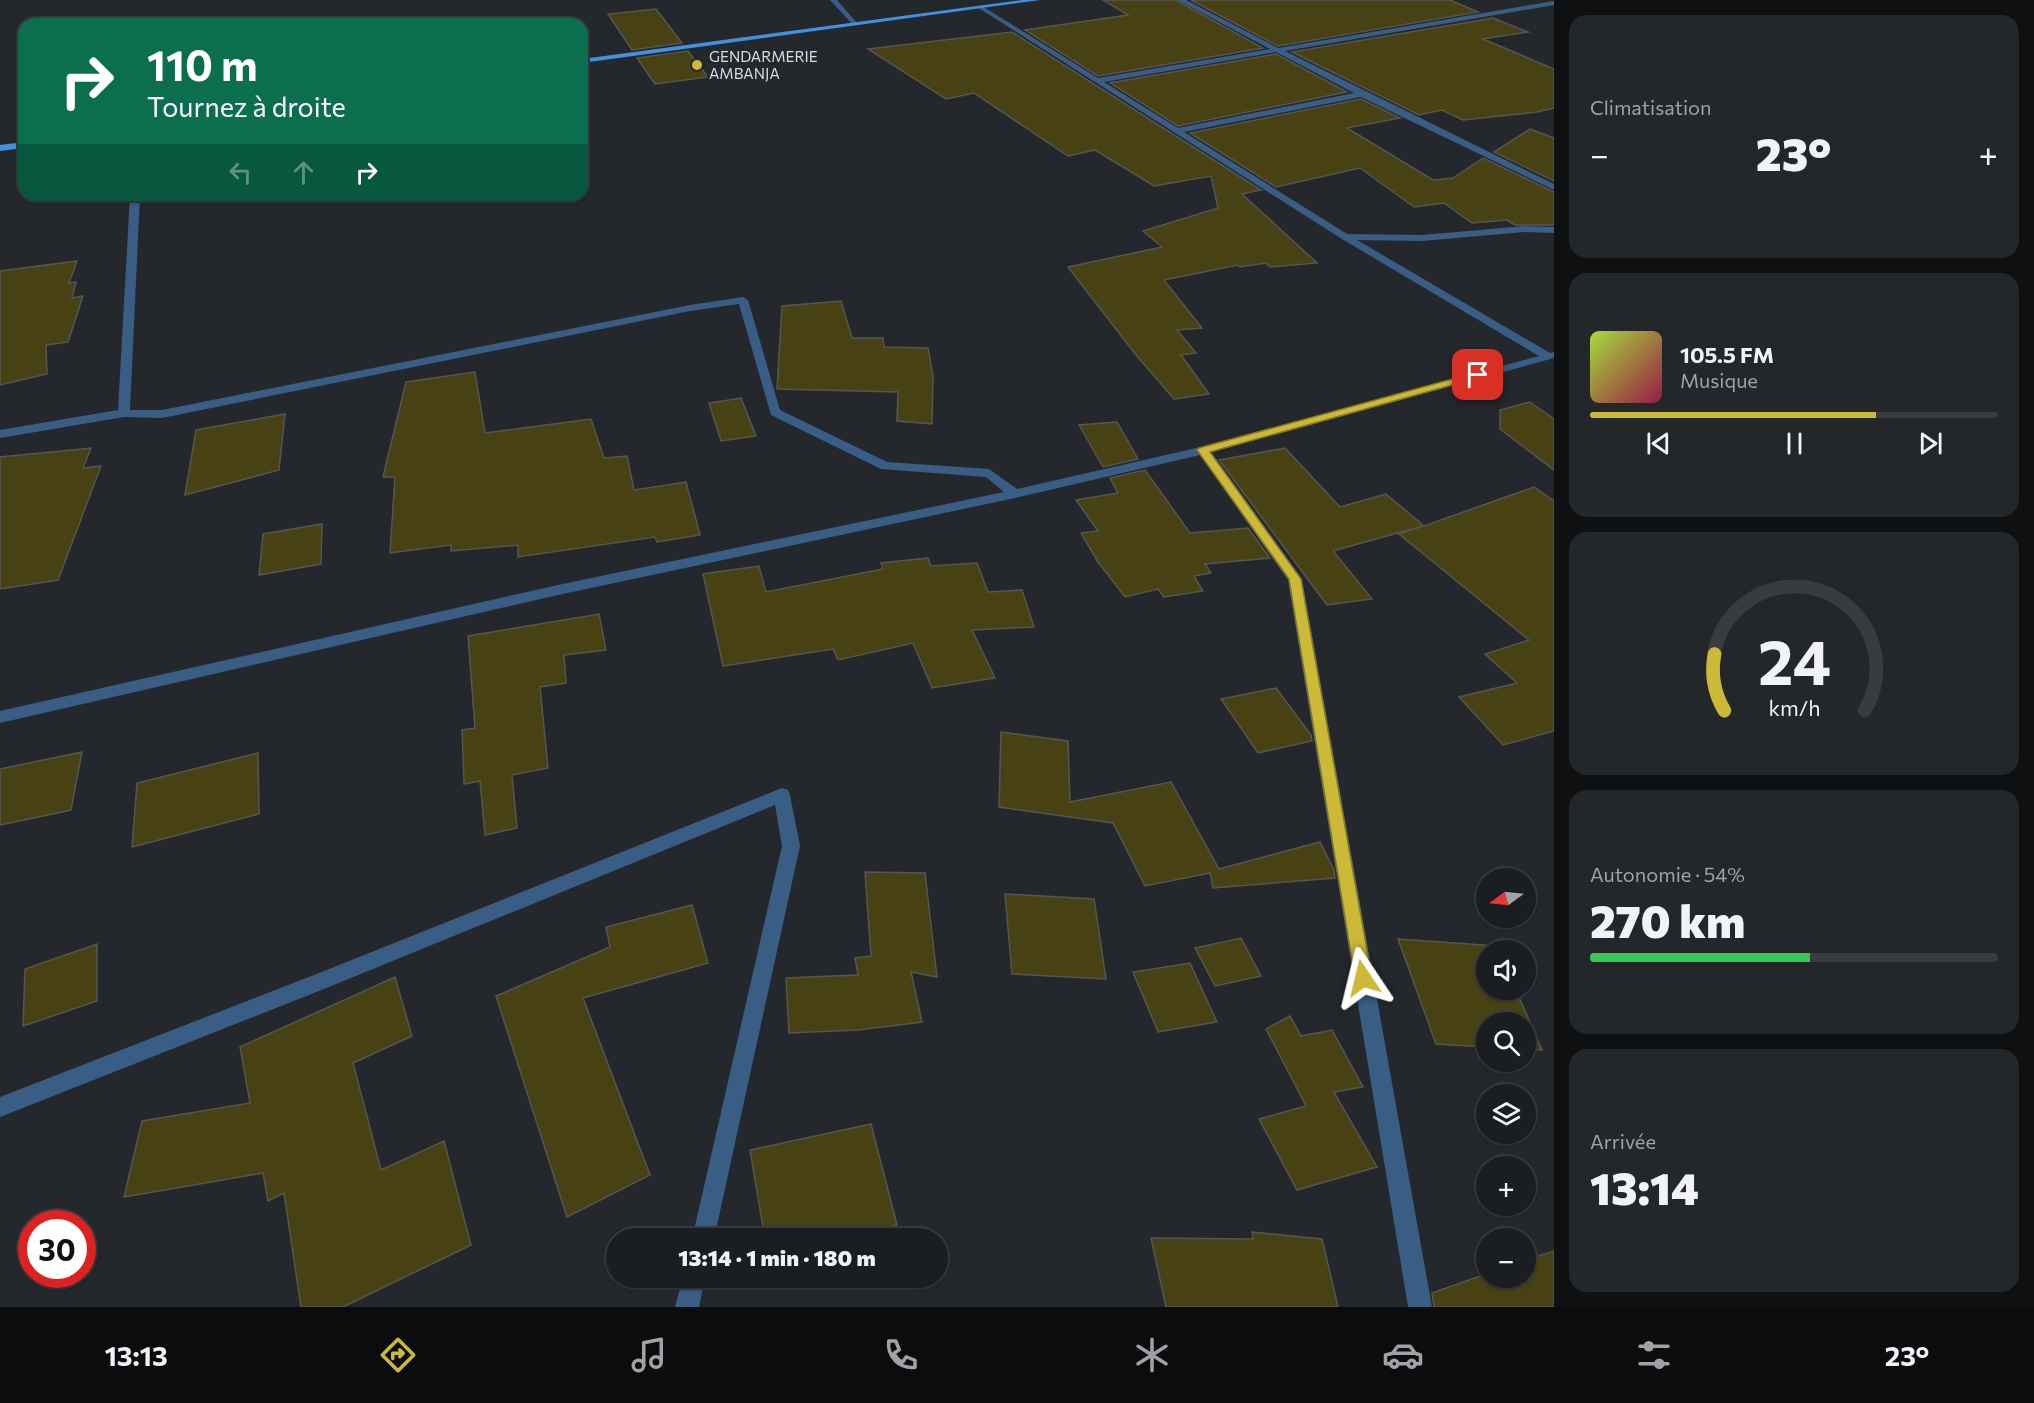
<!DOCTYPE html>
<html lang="fr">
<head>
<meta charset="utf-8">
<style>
  :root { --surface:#1b1e21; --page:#24272a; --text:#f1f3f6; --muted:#a0a2a5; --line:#393c3f; --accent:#ccb938 }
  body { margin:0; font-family:Commissioner,sans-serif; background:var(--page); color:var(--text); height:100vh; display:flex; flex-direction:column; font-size:22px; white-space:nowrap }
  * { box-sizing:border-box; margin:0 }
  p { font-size:20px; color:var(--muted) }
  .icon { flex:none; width:33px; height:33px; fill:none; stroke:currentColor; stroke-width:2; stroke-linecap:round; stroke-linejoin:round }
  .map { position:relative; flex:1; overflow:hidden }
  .drawer { display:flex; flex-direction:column; gap:15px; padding:15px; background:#0f1012; width:480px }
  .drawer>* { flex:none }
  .guide { position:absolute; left:18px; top:18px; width:570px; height:183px; border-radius:18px; box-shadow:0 2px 4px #0004,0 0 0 2px var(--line); background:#0b6e4f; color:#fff; overflow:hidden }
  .needle { width:39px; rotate:255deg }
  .tools { position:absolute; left:1476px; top:868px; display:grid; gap:12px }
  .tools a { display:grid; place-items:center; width:60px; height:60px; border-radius:50%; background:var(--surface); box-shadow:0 2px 4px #0004,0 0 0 2px var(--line); font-size:30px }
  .speed { position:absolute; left:18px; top:1210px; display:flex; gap:12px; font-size:30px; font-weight:700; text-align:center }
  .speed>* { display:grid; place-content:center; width:78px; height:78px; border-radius:50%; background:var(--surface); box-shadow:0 2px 4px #0004,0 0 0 2px var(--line); line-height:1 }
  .speed .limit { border:9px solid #d22; background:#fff; color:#111 }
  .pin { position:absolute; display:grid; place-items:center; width:51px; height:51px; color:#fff; margin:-26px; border-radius:12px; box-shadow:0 3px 9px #0006 }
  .me { position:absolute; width:66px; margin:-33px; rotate:350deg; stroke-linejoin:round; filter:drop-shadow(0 0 4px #0008) }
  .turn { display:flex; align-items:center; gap:21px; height:126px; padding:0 30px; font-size:27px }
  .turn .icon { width:78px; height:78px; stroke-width:2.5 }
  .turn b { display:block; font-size:42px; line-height:51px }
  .lanes { display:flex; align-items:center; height:57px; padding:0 30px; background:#0003; justify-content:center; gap:30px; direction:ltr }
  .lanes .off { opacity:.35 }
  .big { font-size:45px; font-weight:800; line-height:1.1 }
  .drawer .tile { flex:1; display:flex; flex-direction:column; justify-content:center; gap:9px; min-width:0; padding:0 21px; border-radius:18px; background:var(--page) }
  .drawer .dial { align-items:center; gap:0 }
  .dial svg { height:156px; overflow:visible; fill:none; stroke:var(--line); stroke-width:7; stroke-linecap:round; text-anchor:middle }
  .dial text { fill:var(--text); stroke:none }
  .song { display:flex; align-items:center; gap:18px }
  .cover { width:72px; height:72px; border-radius:9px; background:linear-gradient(135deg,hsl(80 70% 55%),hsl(340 70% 35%)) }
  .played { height:6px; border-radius:3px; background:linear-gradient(90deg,var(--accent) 70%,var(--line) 70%) }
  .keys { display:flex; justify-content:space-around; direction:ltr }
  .heat { display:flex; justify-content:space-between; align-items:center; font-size:33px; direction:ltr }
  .charge { height:9px; border-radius:4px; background:linear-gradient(90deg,#34c759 54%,var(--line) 0) }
  .trip { position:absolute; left:606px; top:1228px; width:342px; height:60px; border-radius:30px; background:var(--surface); box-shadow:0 2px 4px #0004,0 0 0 2px var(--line); font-weight:800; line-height:60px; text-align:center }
  .dock { display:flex; height:96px; justify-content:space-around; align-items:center; background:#0b0c0d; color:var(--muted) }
  .dock .icon { width:42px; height:42px }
  .dock .selected { color:var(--accent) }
  .dock b { font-size:27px; color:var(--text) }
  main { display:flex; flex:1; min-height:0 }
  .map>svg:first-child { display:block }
  .building { fill:#484113; stroke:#565650; stroke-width:1.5 }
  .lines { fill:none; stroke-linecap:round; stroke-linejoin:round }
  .minor { fill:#395d84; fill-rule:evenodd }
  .primary { fill:#4291e1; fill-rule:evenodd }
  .route { fill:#ccb938; stroke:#857824; stroke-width:1.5 }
  .poi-dot { fill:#ccb938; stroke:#24282c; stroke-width:2 }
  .labels { text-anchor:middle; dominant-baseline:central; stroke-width:6; stroke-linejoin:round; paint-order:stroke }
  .far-poi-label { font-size:15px; fill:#d9dbde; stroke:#24282c; text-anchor:start }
</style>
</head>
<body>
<main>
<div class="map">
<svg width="1554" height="1307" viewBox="0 0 1554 1307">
  <rect width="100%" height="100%" fill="#24282c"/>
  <!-- building -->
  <path class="building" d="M 1103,0 L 1176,0 L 1263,48 L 1098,76 L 1025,30 L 1128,15 Z
    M 1191,0 L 1450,0 L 1478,12 L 1278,46 Z
    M 656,9 L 682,43 L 632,50 L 608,14 Z
    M 1493,18 L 1528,32 L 1483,39 L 1554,69 L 1554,108 L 1537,112 L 1463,120 L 1442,110 L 1419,115 L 1292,52 Z
    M 1012,32 L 1261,190 L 1242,194 L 1317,263 L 1270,267 L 1266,263 L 1240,267 L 1238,265 L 1164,280 L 1202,328 L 1177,330 L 1196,353 L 1181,355 L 1209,394 L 1174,399 L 1136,355 L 1068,267 L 1162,247 L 1143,231 L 1218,208 L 1211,176 L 1154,186 L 1095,150 L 1068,156 L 974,93 L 946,99 L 868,49 Z
    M 688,51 L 708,77 L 655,84 L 637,58 Z
    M 1276,54 L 1347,92 L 1178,126 L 1110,83 Z
    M 1361,99 L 1400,118 L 1347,128 L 1433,180 L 1453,178 L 1483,158 L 1554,192 L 1554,225 L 1515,225 L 1507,220 L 1472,223 L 1444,203 L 1414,207 L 1360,168 L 1276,187 L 1190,133 Z
    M 1530,129 L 1554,138 L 1554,181 L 1494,152 Z
    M 77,261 L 69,283 L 76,282 L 72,298 L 83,296 L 68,342 L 46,345 L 47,374 L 0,385 L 0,271 Z
    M 841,301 L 852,338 L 883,338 L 884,347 L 928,348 L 933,376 L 932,424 L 897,421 L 898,392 L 777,389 L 782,306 Z
    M 475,372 L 485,433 L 591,419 L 604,458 L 627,456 L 634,490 L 686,482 L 700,535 L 657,542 L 655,537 L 518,557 L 518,545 L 451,551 L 451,545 L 390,553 L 395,477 L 383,477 L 406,382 Z
    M 741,398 L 756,436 L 721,441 L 709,403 Z
    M 1530,402 L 1554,419 L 1554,470 L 1500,429 L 1500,410 Z
    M 285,414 L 279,470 L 185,495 L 196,430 Z
    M 1117,422 L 1138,459 L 1103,467 L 1079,425 Z
    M 91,448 L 83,468 L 101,466 L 58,580 L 0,589 L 0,457 Z
    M 1285,448 L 1340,507 L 1386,494 L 1424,526 L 1534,487 L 1554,501 L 1554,731 L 1503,745 L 1459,697 L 1517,683 L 1485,654 L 1529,640 L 1399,534 L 1423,526 L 1333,551 L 1372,599 L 1327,605 L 1219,460 Z
    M 1145,470 L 1190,533 L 1248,528 L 1270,558 L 1205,564 L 1211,573 L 1194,576 L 1203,591 L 1164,597 L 1158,589 L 1125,597 L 1098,562 L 1081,533 L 1098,531 L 1076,500 L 1118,493 L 1110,478 Z
    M 322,524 L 321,564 L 259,575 L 263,534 Z
    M 928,558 L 931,566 L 977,563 L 988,592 L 1022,590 L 1034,627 L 972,630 L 995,678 L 932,688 L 913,643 L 838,660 L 833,649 L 723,666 L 703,574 L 759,566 L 766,592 L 883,569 L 881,563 Z
    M 599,614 L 606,650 L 564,655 L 566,683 L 540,687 L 548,768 L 512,775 L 517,828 L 485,835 L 480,781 L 464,784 L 462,730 L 475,728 L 468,636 Z
    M 1276,688 L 1311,735 L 1312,741 L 1258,753 L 1221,699 Z
    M 1001,732 L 1068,741 L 1070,802 L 1171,782 L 1219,869 L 1320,842 L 1334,870 L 1335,878 L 1213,888 L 1210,873 L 1145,886 L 1113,823 L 999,807 Z
    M 82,752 L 71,810 L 0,825 L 0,769 Z
    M 258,753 L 259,814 L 132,847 L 137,783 Z
    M 865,872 L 925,873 L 937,977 L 911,972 L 922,1022 L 858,1030 L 789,1033 L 786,978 L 858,975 L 855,958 L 871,956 Z
    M 1005,894 L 1094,899 L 1106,979 L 1012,974 Z
    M 692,905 L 708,963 L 583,998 L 650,1175 L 567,1217 L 496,996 L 610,947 L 606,927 Z
    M 1241,938 L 1261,976 L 1215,986 L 1195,948 Z
    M 1398,939 L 1497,946 L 1499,951 L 1486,951 L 1486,990 L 1516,990 L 1542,1050 L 1526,1049 L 1526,1023 L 1486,1023 L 1486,1047 L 1436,1044 Z
    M 97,944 L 97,1001 L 23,1026 L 25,969 Z
    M 1190,963 L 1217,1022 L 1158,1032 L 1133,972 Z
    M 395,977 L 412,1036 L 353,1063 L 381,1170 L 444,1141 L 471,1245 L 343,1307 L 301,1307 L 284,1193 L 268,1201 L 263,1173 L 124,1197 L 142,1121 L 250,1103 L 240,1047 Z
    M 1290,1016 L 1301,1036 L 1332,1030 L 1363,1087 L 1334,1092 L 1377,1167 L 1297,1190 L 1259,1119 L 1306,1106 L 1266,1029 Z
    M 871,1124 L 897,1225 L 837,1239 L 765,1239 L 750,1150 Z
    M 1252,1232 L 1322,1239 L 1338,1307 L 1166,1307 L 1151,1238 L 1253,1239 Z
    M 1554,1251 L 1554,1307 L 1434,1307 L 1432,1293 L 1486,1274 L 1486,1278 L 1526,1278 L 1526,1260 Z"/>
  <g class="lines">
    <!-- minor -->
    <path class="minor" d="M 830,0 L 837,0 L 857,23 L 857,25 L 853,25 Z
      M 1178,0 L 1186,0 L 1278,48 L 1554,1 L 1554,5 L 1285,51 L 1554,184 L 1554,190 L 1361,97 L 1184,132 L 1347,234 L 1422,235 L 1525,226 L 1554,227 L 1554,233 L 1525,232 L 1422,241 L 1357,240 L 1550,353 L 1554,352 L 1554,358 L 1211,452 L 1302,579 L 1432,1307 L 1408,1307 L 1288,580 L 1200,455 L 1015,498 L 558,595 L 0,723 L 0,711 L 558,585 L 1004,492 L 986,477 L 881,469 L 771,415 L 739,304 L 690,311 L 162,418 L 124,417 L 0,438 L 0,430 L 118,410 L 130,195 L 140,195 L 130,410 L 162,410 L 690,305 L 743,297 L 748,300 L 780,410 L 887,462 L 989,469 L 1017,489 L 1201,447 L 1539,356 L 1342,239 L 977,7 L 982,6 L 1098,78 L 1270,49 ZM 1276,52 L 1354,93 L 1178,128 L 1104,82 Z
      M 782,788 L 788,790 L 790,795 L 800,846 L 714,1239 L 692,1239 L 782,846 L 775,805 L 324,989 L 0,1117 L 0,1097 L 314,975 Z
      M 683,1278 L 705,1278 L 699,1307 L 675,1307 Z"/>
    <!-- primary -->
    <path class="primary" d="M 1022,0 L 1040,0 L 582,63 L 582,59 Z
      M 24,142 L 24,148 L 0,151 L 0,145 Z"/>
  </g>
  <!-- route -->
  <path class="route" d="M 1478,372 L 1481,373 L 1481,377 L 1210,452 L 1301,579 L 1372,978 L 1370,984 L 1363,986 L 1357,984 L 1355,978 L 1289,579 L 1197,450 L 1199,448 Z"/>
  <!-- markers -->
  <circle class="poi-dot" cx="697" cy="65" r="6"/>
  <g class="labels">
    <!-- far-poi labels -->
    <g class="far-poi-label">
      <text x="709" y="56">GENDARMERIE<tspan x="709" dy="17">AMBANJA</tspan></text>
    </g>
  </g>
</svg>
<div class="tools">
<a><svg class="needle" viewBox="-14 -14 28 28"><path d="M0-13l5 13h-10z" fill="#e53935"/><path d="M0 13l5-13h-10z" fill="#a0a2a5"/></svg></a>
<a><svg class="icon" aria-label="sound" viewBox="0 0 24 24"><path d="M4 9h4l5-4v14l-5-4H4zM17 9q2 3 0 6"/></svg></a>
<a><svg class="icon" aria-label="search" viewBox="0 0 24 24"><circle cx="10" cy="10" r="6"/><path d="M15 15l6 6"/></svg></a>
<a><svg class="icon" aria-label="layers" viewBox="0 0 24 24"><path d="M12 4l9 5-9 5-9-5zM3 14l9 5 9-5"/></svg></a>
<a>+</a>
<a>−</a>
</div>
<div class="speed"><div class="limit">30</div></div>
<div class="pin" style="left:1478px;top:375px;background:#d93025"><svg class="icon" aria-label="arrive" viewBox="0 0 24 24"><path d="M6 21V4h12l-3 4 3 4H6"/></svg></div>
<svg class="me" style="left:1363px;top:978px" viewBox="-20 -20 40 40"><path d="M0-17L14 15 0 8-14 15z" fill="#ccb938" stroke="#fff" stroke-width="4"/></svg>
<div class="trip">13:14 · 1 min · 180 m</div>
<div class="guide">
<div class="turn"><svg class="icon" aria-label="right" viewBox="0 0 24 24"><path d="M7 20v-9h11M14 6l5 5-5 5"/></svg><div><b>110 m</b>Tournez à droite</div></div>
<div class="lanes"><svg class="icon off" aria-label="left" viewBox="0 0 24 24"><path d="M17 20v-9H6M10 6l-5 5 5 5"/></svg><svg class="icon off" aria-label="ahead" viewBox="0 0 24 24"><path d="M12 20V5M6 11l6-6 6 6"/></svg><svg class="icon" aria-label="right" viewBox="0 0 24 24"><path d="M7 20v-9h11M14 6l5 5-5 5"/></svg></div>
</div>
</div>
<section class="drawer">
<div class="tile"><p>Climatisation</p>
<div class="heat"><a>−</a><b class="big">23°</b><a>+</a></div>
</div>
<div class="tile">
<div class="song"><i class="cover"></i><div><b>105.5 FM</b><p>Musique</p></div></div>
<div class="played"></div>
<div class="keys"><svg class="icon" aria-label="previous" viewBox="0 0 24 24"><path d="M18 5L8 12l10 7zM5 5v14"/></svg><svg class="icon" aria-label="pause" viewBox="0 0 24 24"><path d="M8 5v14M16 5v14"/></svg><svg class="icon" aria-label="next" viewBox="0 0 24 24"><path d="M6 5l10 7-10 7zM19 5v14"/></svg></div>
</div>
<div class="tile dial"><svg viewBox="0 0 100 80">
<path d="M14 69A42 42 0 1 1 86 69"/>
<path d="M14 69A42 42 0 0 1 9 40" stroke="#ccb938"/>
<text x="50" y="56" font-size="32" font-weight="700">24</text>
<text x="50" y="72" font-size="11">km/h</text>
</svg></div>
<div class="tile"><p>Autonomie · 54%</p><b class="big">270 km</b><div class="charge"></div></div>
<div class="tile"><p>Arrivée</p><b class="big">13:14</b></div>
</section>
</main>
<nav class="dock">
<b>13:13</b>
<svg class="icon selected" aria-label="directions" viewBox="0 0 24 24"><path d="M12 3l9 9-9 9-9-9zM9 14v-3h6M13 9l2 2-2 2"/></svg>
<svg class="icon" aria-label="music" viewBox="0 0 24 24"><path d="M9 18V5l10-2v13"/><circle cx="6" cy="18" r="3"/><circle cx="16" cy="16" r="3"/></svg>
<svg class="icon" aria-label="phone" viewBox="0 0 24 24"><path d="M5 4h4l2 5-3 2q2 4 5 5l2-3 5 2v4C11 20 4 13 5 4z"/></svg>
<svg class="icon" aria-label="climate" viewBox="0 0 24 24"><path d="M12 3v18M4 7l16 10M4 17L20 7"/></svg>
<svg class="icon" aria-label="car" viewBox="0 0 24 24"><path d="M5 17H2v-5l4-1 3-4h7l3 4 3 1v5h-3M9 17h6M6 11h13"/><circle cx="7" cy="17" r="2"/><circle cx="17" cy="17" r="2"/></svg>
<svg class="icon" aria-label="filters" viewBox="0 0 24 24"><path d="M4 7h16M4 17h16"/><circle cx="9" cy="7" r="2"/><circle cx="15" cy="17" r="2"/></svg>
<b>23°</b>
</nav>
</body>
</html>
